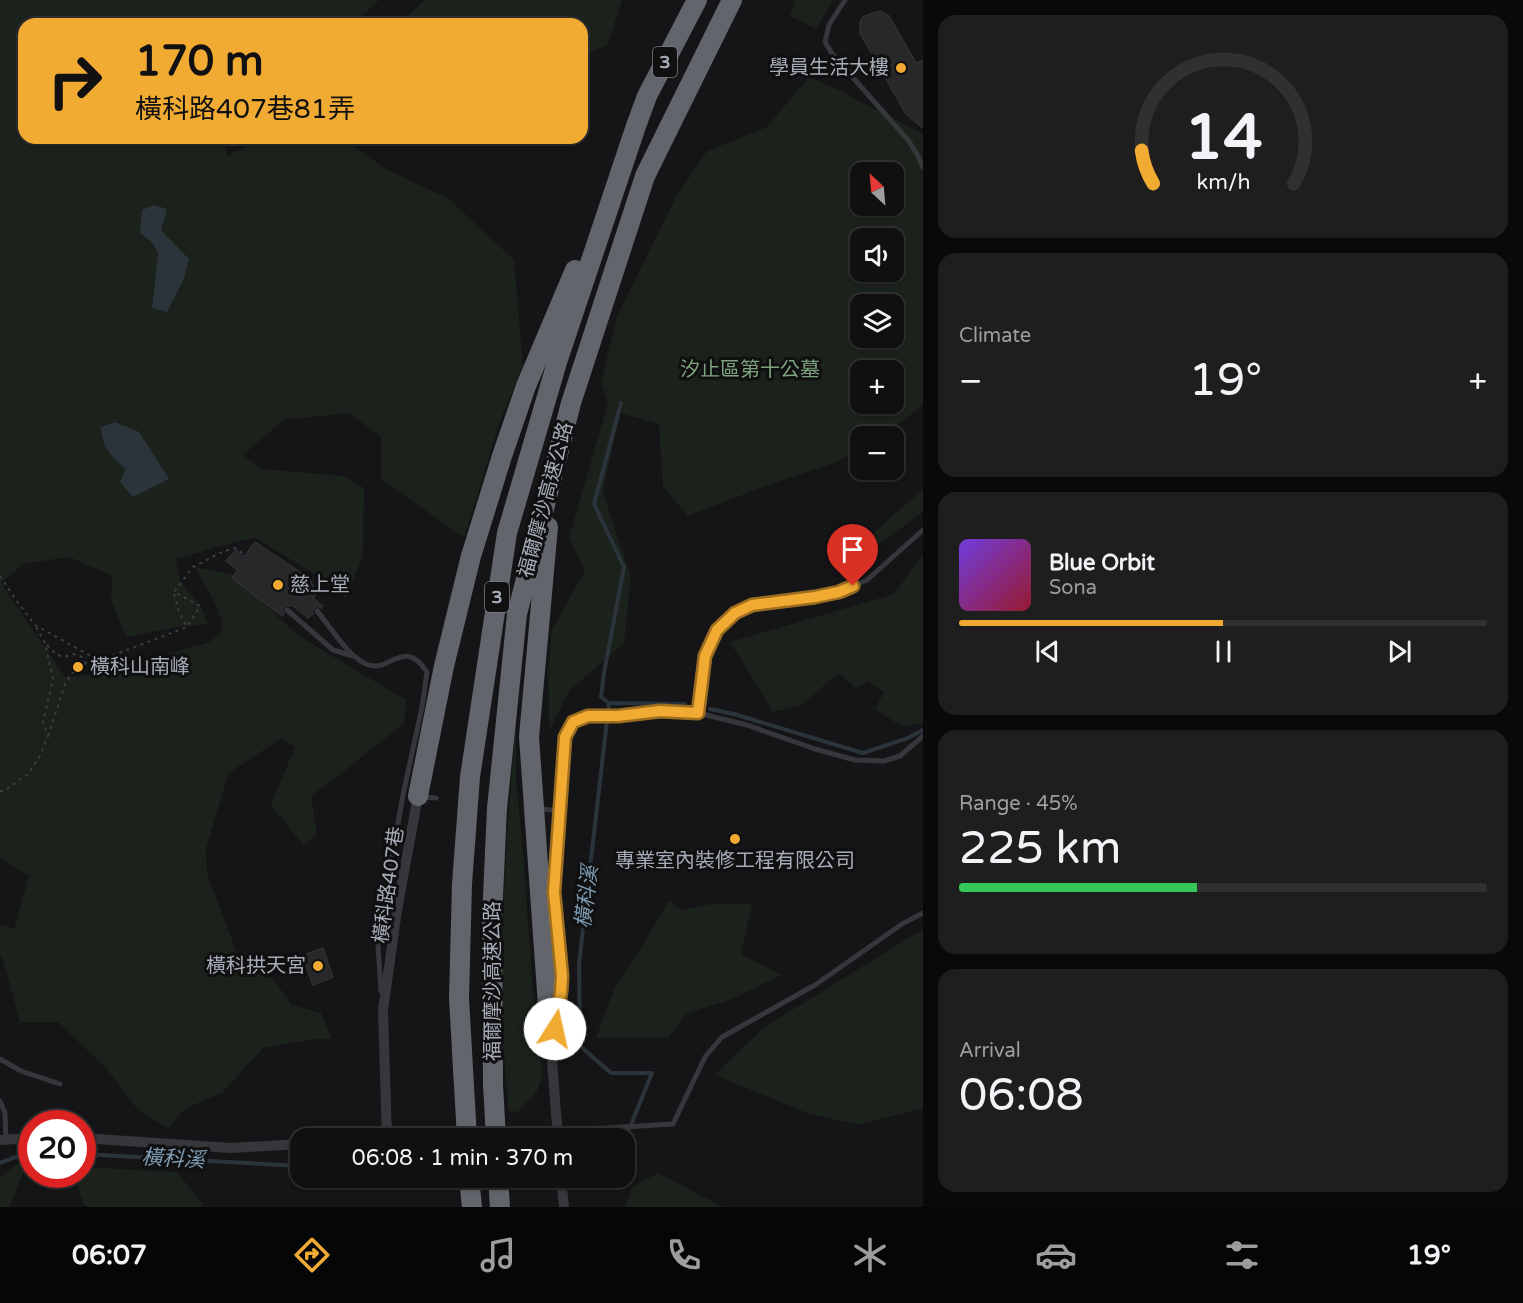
<!DOCTYPE html>
<html lang="en">
<head>
<meta charset="utf-8">
<style>
  :root { --surface:#101011; --page:#1e1e1f; --text:#f1f3f6; --muted:#9c9d9f; --line:#303031; --accent:#f1aa32 }
  body { margin:0; font-family:"Varela Round","Noto Sans TC",sans-serif; background:var(--page); color:var(--text); height:100vh; display:flex; flex-direction:column; font-size:22px; white-space:nowrap }
  * { box-sizing:border-box; margin:0 }
  p { font-size:20px; color:var(--muted) }
  .icon { flex:none; width:33px; height:33px; fill:none; stroke:currentColor; stroke-width:2; stroke-linecap:round; stroke-linejoin:round }
  .map { position:relative; flex:1; overflow:hidden }
  .drawer { display:flex; flex-direction:column; gap:15px; padding:15px; background:#090909; width:600px }
  .drawer>* { flex:none }
  .banner { position:absolute; left:18px; top:18px; width:570px; height:126px; border-radius:18px; box-shadow:0 2px 4px #0004,0 0 0 2px var(--line); background:#f1aa32; color:#111; overflow:hidden }
  .needle { width:39px; rotate:334deg }
  .controls { position:absolute; left:850px; top:162px; display:grid; gap:12px }
  .controls a { display:grid; place-items:center; width:54px; height:54px; border-radius:12px; background:var(--surface); box-shadow:0 2px 4px #0004,0 0 0 2px var(--line); font-size:30px }
  .speed { position:absolute; left:18px; top:1110px; display:flex; gap:12px; font-size:30px; font-weight:700; text-align:center }
  .speed>* { display:grid; place-content:center; width:78px; height:78px; border-radius:50%; background:var(--surface); box-shadow:0 2px 4px #0004,0 0 0 2px var(--line); line-height:1 }
  .speed .limit { border:9px solid #d22; background:#fff; color:#111 }
  .pin { position:absolute; display:grid; place-items:center; width:51px; height:51px; color:#fff; margin:-62px -26px; border-radius:50% 50% 50% 0; rotate:-45deg; box-shadow:0 0 6px #0007 }
  .pin .icon { rotate:45deg }
  .me { position:absolute; width:66px; margin:-33px; rotate:10deg; stroke-linejoin:round; filter:drop-shadow(0 0 4px #0008) }
  .turn { display:flex; align-items:center; gap:21px; height:126px; padding:0 18px; font-size:27px }
  .turn .icon { width:78px; height:78px; stroke-width:2.5 }
  .turn b { display:block; font-size:42px; line-height:51px }
  .big { font-size:45px; font-weight:600; line-height:1.1 }
  .drawer .tile { flex:1; display:flex; flex-direction:column; justify-content:center; gap:9px; min-width:0; padding:0 21px; border-radius:18px; background:var(--page) }
  .drawer .dial { align-items:center; gap:0 }
  .dial svg { height:156px; overflow:visible; fill:none; stroke:var(--line); stroke-width:7; stroke-linecap:round; text-anchor:middle }
  .dial text { fill:var(--text); stroke:none }
  .song { display:flex; align-items:center; gap:18px }
  .cover { width:72px; height:72px; border-radius:9px; background:linear-gradient(135deg,hsl(260 70% 55%),hsl(350 70% 35%)) }
  .played { height:6px; border-radius:3px; background:linear-gradient(90deg,var(--accent) 50%,var(--line) 50%) }
  .keys { display:flex; justify-content:space-around; direction:ltr }
  .heat { display:flex; justify-content:space-between; align-items:center; font-size:33px; direction:ltr }
  .charge { height:9px; border-radius:4px; background:linear-gradient(90deg,#34c759 45%,var(--line) 0) }
  .trip { position:absolute; left:290px; top:1128px; width:345px; height:60px; border-radius:18px; background:var(--surface); box-shadow:0 2px 4px #0004,0 0 0 2px var(--line); font-weight:600; line-height:60px; text-align:center }
  .dock { display:flex; height:96px; justify-content:space-around; align-items:center; background:#060607; color:var(--muted) }
  .dock .icon { width:42px; height:42px }
  .dock .on { color:var(--accent) }
  .dock b { font-size:27px; color:var(--text) }
  main { display:flex; flex:1; min-height:0 }
  .map>svg:first-child { display:block }
  .green { fill:#1b211b; fill-rule:evenodd }
  .water { fill:#2b343a }
  .lines { fill:none; stroke-linecap:round; stroke-linejoin:round }
  .stream { stroke:#2b343a; stroke-width:4 }
  .building { fill:#28282b; stroke:#2f2f33; stroke-width:1.5 }
  .path { stroke:#3c3e42; stroke-width:2; stroke-dasharray:3 4.5; stroke-linecap:butt }
  .service { stroke:#36373b; stroke-width:5 }
  .minor { stroke:#36373b; stroke-width:10 }
  .motorway { stroke:#62656c; stroke-width:20 }
  .motorway-bridge { stroke:#62656c; stroke-width:20 }
  .route-casing { stroke:#9d6e20; stroke-width:15 }
  .route { stroke:#f1aa32; stroke-width:10 }
  .poi-dot { fill:#f1aa32; stroke:#101011; stroke-width:2 }
  .labels { text-anchor:middle; dominant-baseline:central; stroke-width:6; stroke-linejoin:round; paint-order:stroke }
  .shield { fill:#101011; stroke:#797d85; stroke-width:1.5 }
  .shield-label { font-size:18px; font-weight:bold; fill:#a6acb7 }
  .poi-label { font-size:20px; fill:#a6acb7; stroke:#101011; text-anchor:end }
  .park-label { font-size:20px; fill:#7da27e; stroke:#101011 }
  .street-label { font-size:20px; fill:#a6acb7; stroke:#101011 }
  .water-label { font-size:21px; font-style:italic; fill:#7d9bb2; stroke:#101011 }
</style>
</head>
<body>
<main>
<div class="map">
<svg width="923" height="1207" viewBox="0 0 923 1207">
  <rect width="100%" height="100%" fill="#151517"/>
  <!-- green -->
  <path class="green" d="M 0,0 L 379,0 L 353,24 L 24,24 L 24,138 L 229,138 L 226,148 L 227,156 L 264,138 L 342,138 L 386,169 L 449,199 L 514,260 L 523,366 L 500,421 L 464,538 L 381,479 L 381,437 L 349,413 L 284,420 L 243,455 L 262,469 L 344,476 L 364,488 L 363,555 L 346,599 L 314,574 L 256,538 L 239,541 L 176,559 L 180,582 L 201,606 L 208,624 L 183,626 L 126,637 L 111,600 L 112,576 L 69,557 L 23,564 L 1,583 L 65,677 L 101,674 L 210,642 L 219,634 L 223,628 L 218,609 L 195,567 L 231,574 L 299,636 L 406,700 L 404,723 L 342,773 L 311,796 L 317,833 L 304,846 L 271,805 L 295,747 L 282,738 L 229,773 L 206,848 L 207,874 L 243,969 L 273,979 L 292,1005 L 321,1013 L 332,1039 L 317,1039 L 263,1048 L 223,1092 L 185,1109 L 168,1128 L 138,1110 L 106,1068 L 58,1022 L 20,1022 L 3,959 L 0,956 L 0,925 L 14,929 L 29,876 L 0,858 ZM 161,230 L 189,259 L 152,308 L 158,253 L 152,242 ZM 115,422 L 133,497 L 127,469 L 118,462 L 104,445 L 101,426 Z
    M 425,0 L 622,0 L 608,45 L 582,55 L 582,24 L 399,24 Z
    M 795,0 L 833,0 L 816,29 L 790,16 Z
    M 809,77 L 833,87 L 923,134 L 923,405 L 893,428 L 879,436 L 861,436 L 861,448 L 837,462 L 771,484 L 688,516 L 663,487 L 659,424 L 620,413 L 603,492 L 631,577 L 624,643 L 570,690 L 549,731 L 548,674 L 552,629 L 585,571 L 569,538 L 608,403 L 601,382 L 617,316 L 677,195 L 707,151 L 767,127 ZM 861,172 L 894,172 L 894,206 L 861,206 ZM 861,238 L 894,238 L 894,272 L 861,272 ZM 861,304 L 894,304 L 894,338 L 861,338 ZM 861,370 L 894,370 L 894,404 L 861,404 Z
    M 923,489 L 923,512 L 843,571 C 862,540 896,513 923,489 Z
    M 923,554 L 923,724 L 901,726 L 875,709 L 884,692 L 868,682 L 855,688 L 839,673 L 800,706 L 773,712 L 730,642 L 894,594 Z
    M 516,715 L 516,778 L 522,840 L 535,1017 L 543,1074 L 537,1091 L 518,1112 L 509,1111 C 494,979 506,847 516,715 Z
    M 669,900 L 680,910 L 711,904 L 752,904 L 741,954 L 782,975 L 730,1000 L 687,1013 L 669,1037 L 596,1038 L 615,986 L 638,954 Z
    M 923,929 L 923,1108 L 859,1125 L 807,1113 L 715,1075 L 763,1028 Z
    M 16,1164 L 31,1165 L 31,1173 L 23,1173 L 10,1207 L 0,1207 L 0,1178 Z
    M 83,1167 L 177,1172 L 205,1207 L 88,1207 L 84,1205 L 74,1175 L 60,1175 L 82,1174 Z
    M 658,1173 L 723,1207 L 625,1207 L 632,1187 Z"/>
  <!-- water -->
  <path class="water" d="M 154,205 L 167,209 L 161,230 L 189,259 L 184,279 L 167,312 L 152,308 L 158,253 L 152,242 L 140,233 L 142,210 Z
    M 115,422 L 139,432 L 169,479 L 133,497 L 120,482 L 126,469 C 119,463 110,455 105,446 C 102,441 103,433 100,427 Z"/>
  <g class="lines">
    <!-- stream -->
    <path class="stream" d="M 609,703 L 601,697 L 604,673 L 624,567 L 594,504 L 621,403
      M 710,709 L 734,714 L 863,753 L 908,738 L 923,730
      M 624,1142 L 652,1073 L 611,1073 L 580,1046 L 579,964 L 609,703 L 685,704
      M 82,1154 L 300,1166
      M 0,1163 L 32,1151"/>
  </g>
  <!-- building -->
  <path class="building" d="M 881,11 L 889,16 L 916,63 L 923,60 L 923,128 L 906,114 L 860,33 L 860,22 L 863,17 L 873,13 Z
    M 255,542 L 309,578 L 317,593 L 313,598 L 323,606 L 321,608 L 317,606 L 314,608 L 312,611 L 313,614 L 308,618 L 292,605 L 290,606 L 286,605 L 282,609 L 284,614 L 282,616 L 232,578 L 238,570 L 226,561 L 236,550 L 244,557 Z
    M 323,948 L 333,977 L 313,985 L 302,956 Z"/>
  <g class="lines">
    <!-- path -->
    <path class="path" d="M 0,576 L 19,604 L 35,625 L 89,655 L 96,661
      M 174,594 L 179,612 L 187,627
      M 47,645 C 56,654 60,660 73,654 L 82,657 L 86,663
      M 48,736 L 65,684 L 71,674 L 86,663 L 96,661 L 127,650 L 187,627 L 200,606 L 174,592 L 193,567 L 222,552 L 235,548 L 245,555
      M 0,791 L 4,791 L 28,774 L 40,756 L 48,736 L 43,722 L 53,679 L 45,643 L 35,625"/>
    <!-- service -->
    <path class="service" d="M 845,0 L 829,25 L 825,42 L 833,55 L 908,140 L 917,154 L 923,167
      M 287,610 L 333,650 L 353,656
      M 317,611 C 331,627 348,658 369,665 C 390,672 404,637 427,672 L 422,707 L 403,795 L 383,907 L 378,945 L 381,991
      M 698,713 L 705,656 L 716,630 L 735,613 L 752,605 L 815,597 L 839,592 L 867,580 L 923,530
      M 422,797 L 436,798
      M 542,809 L 560,811
      M 557,1016 L 561,992 L 563,976 L 554,892 L 565,737 L 573,722 L 588,716 L 618,716 L 648,711 L 672,711 L 698,713 L 747,725 L 815,749 L 855,760 L 884,761 L 900,756 L 923,736
      M 0,1059 L 21,1071 L 60,1084
      M 0,1101 L 5,1113 L 6,1140
      M 557,1131 L 673,1124 L 705,1057 L 722,1037 L 815,985 L 902,924 L 923,913"/>
    <!-- minor -->
    <path class="minor" d="M 551,1048 L 558,1138
      M 82,1138 L 231,1148 L 300,1144
      M 387,1138 L 383,1010 L 397,910 L 418,796
      M 417,1138 L 557,1131
      M 0,1140 L 32,1138
      M 561,1178 L 564,1207"/>
    <!-- motorway -->
    <path class="motorway" d="M 548,527 L 529,737 L 551,1048
      M 418,796 L 444,666 L 471,556 L 502,456 L 526,386 L 575,270
      M 493,1085 L 492,918 L 497,808 L 517,614 L 571,403 L 645,176 L 732,0
      M 464,1086 L 459,998 L 462,884 L 470,777 L 507,533 L 558,359 L 636,126 L 647,96 L 697,0
      M 469,1178 L 472,1207
      M 498,1178 L 500,1207"/>
    <!-- motorway-bridge -->
    <path class="motorway-bridge" d="M 493,1085 L 496,1138
      M 464,1086 L 467,1138"/>
  </g>
  <g class="lines">
    <!-- route casing -->
    <g class="route-casing">
      <path id="route" d="M 555,1029 L 561,992 L 562,976 L 554,892 L 565,737 L 573,722 L 588,716 L 618,716 L 660,711 L 698,713 L 705,656 L 717,630 L 735,613 L 752,605 L 815,597 L 839,592 L 853,586"/>
    </g>
    <!-- route -->
    <use href="#route" class="route"/>
  </g>
  <!-- markers -->
  <g class="poi-dot">
    <circle cx="901" cy="68" r="6"/>
    <circle cx="278" cy="585" r="6"/>
    <circle cx="78" cy="667" r="6"/>
    <circle cx="735" cy="839" r="6"/>
    <circle cx="318" cy="966" r="6"/>
  </g>
  <g class="labels">
    <!-- shield labels -->
    <g class="shield">
      <rect x="653" y="47" width="24" height="30" rx="4.5"/>
      <rect x="485" y="582" width="24" height="30" rx="4.5"/>
    </g>
    <g class="shield-label">
      <text x="665" y="62">3</text>
      <text x="497" y="597">3</text>
    </g>
    <!-- poi labels -->
    <g class="poi-label">
      <text x="889" y="68">學員生活大樓</text>
      <text x="290" y="585" text-anchor="start">慈上堂</text>
      <text x="90" y="667" text-anchor="start">橫科山南峰</text>
      <text x="735" y="861" text-anchor="middle">專業室內裝修工程有限公司</text>
      <text x="306" y="966">橫科拱天宮</text>
    </g>
    <!-- park labels -->
    <g class="park-label">
      <text x="750" y="370">汐止區第十公墓</text>
    </g>
    <!-- street labels -->
    <g class="street-label">
      <text transform="translate(546 500) rotate(-75)">福爾摩沙高速公路</text>
      <text transform="translate(389 885) rotate(-82)">橫科路407巷</text>
      <text transform="translate(493 981) rotate(-90)">福爾摩沙高速公路</text>
    </g>
    <!-- water labels -->
    <g class="water-label">
      <text transform="translate(587 897) rotate(-83)">橫科溪</text>
      <text transform="translate(173 1159) rotate(3)">橫科溪</text>
    </g>
  </g>
</svg>
<div class="controls">
<a><svg class="needle" viewBox="-14 -14 28 28"><path d="M0-13l5 13h-10z" fill="#e53935"/><path d="M0 13l5-13h-10z" fill="#9c9d9f"/></svg></a>
<a><svg class="icon" aria-label="sound" viewBox="0 0 24 24"><path d="M4 9h4l5-4v14l-5-4H4zM17 9q2 3 0 6"/></svg></a>
<a><svg class="icon" aria-label="layers" viewBox="0 0 24 24"><path d="M12 4l9 5-9 5-9-5zM3 14l9 5 9-5"/></svg></a>
<a>+</a>
<a>−</a>
</div>
<div class="speed"><div class="limit">20</div></div>
<div class="pin" style="left:853px;top:586px;background:#d93025"><svg class="icon" aria-label="arrive" viewBox="0 0 24 24"><path d="M6 21V4h12l-3 4 3 4H6"/></svg></div>
<svg class="me" style="left:555px;top:1029px" viewBox="-20 -20 40 40"><circle r="19" fill="#fff"/><path d="M0-13L10 11 0 6-10 11z" fill="#f1aa32"/></svg>
<div class="trip">06:08 · 1 min · 370 m</div>
<div class="banner">
<div class="turn"><svg class="icon" aria-label="right" viewBox="0 0 24 24"><path d="M7 20v-9h11M14 6l5 5-5 5"/></svg><div><b>170 m</b>橫科路407巷81弄</div></div>
</div>
</div>
<section class="drawer">
<div class="tile dial"><svg viewBox="0 0 100 80">
<path d="M14 69A42 42 0 1 1 86 69"/>
<path d="M14 69A42 42 0 0 1 8 52" stroke="#f1aa32"/>
<text x="50" y="56" font-size="32" font-weight="700">14</text>
<text x="50" y="72" font-size="11">km/h</text>
</svg></div>
<div class="tile"><p>Climate</p>
<div class="heat"><a>−</a><b class="big">19°</b><a>+</a></div>
</div>
<div class="tile">
<div class="song"><i class="cover"></i><div><b>Blue Orbit</b><p>Sona</p></div></div>
<div class="played"></div>
<div class="keys"><svg class="icon" aria-label="previous" viewBox="0 0 24 24"><path d="M18 5L8 12l10 7zM5 5v14"/></svg><svg class="icon" aria-label="pause" viewBox="0 0 24 24"><path d="M8 5v14M16 5v14"/></svg><svg class="icon" aria-label="next" viewBox="0 0 24 24"><path d="M6 5l10 7-10 7zM19 5v14"/></svg></div>
</div>
<div class="tile"><p>Range · 45%</p><b class="big">225 km</b><div class="charge"></div></div>
<div class="tile"><p>Arrival</p><b class="big">06:08</b></div>
</section>
</main>
<nav class="dock">
<b>06:07</b>
<svg class="icon on" aria-label="directions" viewBox="0 0 24 24"><path d="M12 3l9 9-9 9-9-9zM9 14v-3h6M13 9l2 2-2 2"/></svg>
<svg class="icon" aria-label="music" viewBox="0 0 24 24"><path d="M9 18V5l10-2v13"/><circle cx="6" cy="18" r="3"/><circle cx="16" cy="16" r="3"/></svg>
<svg class="icon" aria-label="phone" viewBox="0 0 24 24"><path d="M5 4h4l2 5-3 2q2 4 5 5l2-3 5 2v4C11 20 4 13 5 4z"/></svg>
<svg class="icon" aria-label="climate" viewBox="0 0 24 24"><path d="M12 3v18M4 7l16 10M4 17L20 7"/></svg>
<svg class="icon" aria-label="car" viewBox="0 0 24 24"><path d="M5 17H2v-5l4-1 3-4h7l3 4 3 1v5h-3M9 17h6M6 11h13"/><circle cx="7" cy="17" r="2"/><circle cx="17" cy="17" r="2"/></svg>
<svg class="icon" aria-label="filters" viewBox="0 0 24 24"><path d="M4 7h16M4 17h16"/><circle cx="9" cy="7" r="2"/><circle cx="15" cy="17" r="2"/></svg>
<b>19°</b>
</nav>
</body>
</html>
